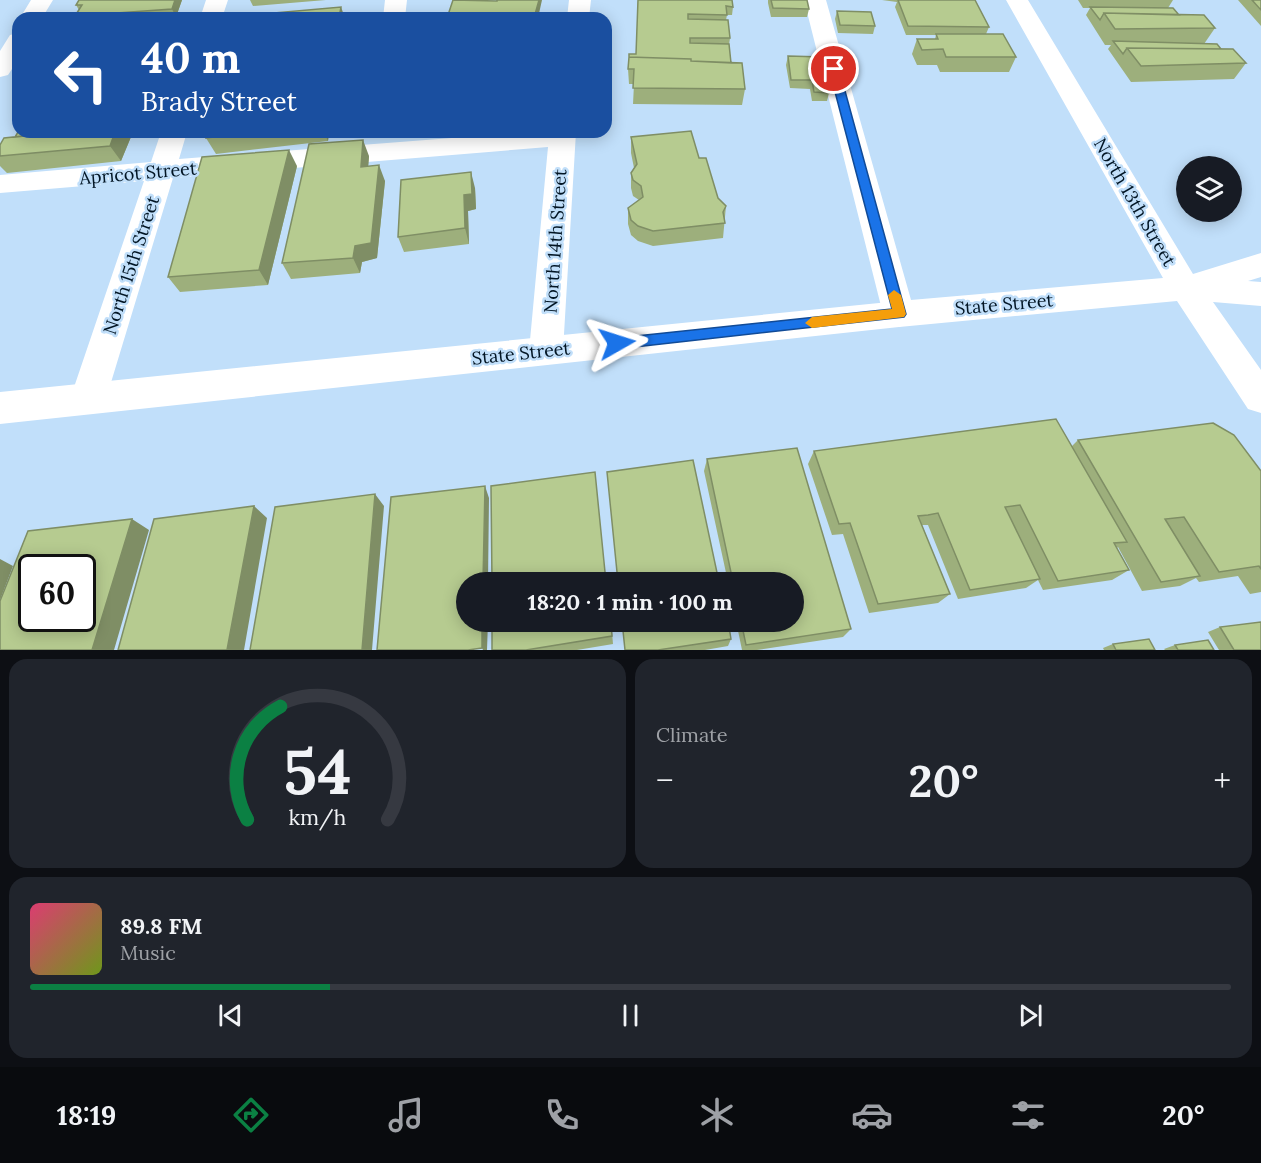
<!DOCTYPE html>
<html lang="en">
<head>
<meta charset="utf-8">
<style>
  :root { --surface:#171b24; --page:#20242c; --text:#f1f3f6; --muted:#9ea1a6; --line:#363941; --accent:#0b8043 }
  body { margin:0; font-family:Lora,serif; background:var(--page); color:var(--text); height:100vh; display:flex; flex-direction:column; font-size:22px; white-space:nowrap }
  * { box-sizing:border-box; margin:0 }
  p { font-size:20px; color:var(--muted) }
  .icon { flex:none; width:33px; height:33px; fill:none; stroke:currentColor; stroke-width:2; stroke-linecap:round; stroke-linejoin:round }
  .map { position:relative; height:650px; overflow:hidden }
  .side { display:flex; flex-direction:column; gap:9px; padding:9px; background:#0d0f14; flex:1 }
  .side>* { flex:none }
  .banner { position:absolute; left:12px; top:12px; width:600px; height:126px; border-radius:18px; box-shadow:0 3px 15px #0003; background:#1a4fa0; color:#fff; overflow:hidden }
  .fabs { position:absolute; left:1176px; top:156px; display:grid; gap:12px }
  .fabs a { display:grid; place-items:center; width:66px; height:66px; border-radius:50%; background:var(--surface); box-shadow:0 3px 15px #0003; font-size:30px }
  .speed { position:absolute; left:18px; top:554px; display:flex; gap:12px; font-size:30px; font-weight:700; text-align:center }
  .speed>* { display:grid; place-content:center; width:78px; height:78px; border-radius:50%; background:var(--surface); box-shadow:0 3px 15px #0003; line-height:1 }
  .speed .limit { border:3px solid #111; border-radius:9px; background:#fff; color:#111 }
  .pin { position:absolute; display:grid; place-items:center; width:51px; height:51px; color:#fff; margin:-26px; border:3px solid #fff; border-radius:50%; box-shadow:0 2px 6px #0007 }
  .me { position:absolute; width:66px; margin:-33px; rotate:84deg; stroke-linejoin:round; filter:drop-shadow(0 0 4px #0008) }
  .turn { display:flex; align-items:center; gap:21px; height:126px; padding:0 30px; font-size:27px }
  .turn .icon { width:78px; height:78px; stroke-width:2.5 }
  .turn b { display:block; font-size:42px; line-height:51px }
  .big { font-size:45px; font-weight:800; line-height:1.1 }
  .side .widget { flex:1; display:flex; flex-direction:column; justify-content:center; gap:9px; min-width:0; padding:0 21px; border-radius:18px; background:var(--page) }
  .side .dial { align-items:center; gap:0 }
  .dial svg { height:156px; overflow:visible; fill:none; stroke:var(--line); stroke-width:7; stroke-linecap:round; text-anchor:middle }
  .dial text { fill:var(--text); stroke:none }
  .song { display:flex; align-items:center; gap:18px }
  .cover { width:72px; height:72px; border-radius:9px; background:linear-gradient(135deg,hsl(340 70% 55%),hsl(80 70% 35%)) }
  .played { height:6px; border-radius:3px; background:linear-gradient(90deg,var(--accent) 25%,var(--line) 25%) }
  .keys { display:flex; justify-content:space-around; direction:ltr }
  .heat { display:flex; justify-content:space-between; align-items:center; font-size:33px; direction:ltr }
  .side .tiles { flex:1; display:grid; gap:9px; grid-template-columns:1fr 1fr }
  .widget:last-child { grid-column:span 2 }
  .trip { position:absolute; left:456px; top:572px; width:348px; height:60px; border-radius:30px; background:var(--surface); box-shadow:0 3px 15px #0003; font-weight:800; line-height:60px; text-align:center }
  .tab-bar { display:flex; height:96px; justify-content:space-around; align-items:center; background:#090b0e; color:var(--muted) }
  .tab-bar .icon { width:42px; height:42px }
  .tab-bar .current { color:var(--accent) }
  .tab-bar b { font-size:27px; color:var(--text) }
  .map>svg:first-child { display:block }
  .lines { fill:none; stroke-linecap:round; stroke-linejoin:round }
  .minor { fill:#fff; fill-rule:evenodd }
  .major { fill:#fff; fill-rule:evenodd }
  .wall { fill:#9daf7c }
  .shaded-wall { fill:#7f8e65 }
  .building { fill:#b6cb90; stroke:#7f8e65; stroke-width:1.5; fill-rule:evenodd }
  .route { fill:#1a73e8; stroke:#114b97; stroke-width:1.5 }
  .slow { fill:#f59e0b }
  .labels { text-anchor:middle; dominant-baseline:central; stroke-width:5; stroke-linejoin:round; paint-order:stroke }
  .street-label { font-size:18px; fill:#021524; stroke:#c1dffa }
</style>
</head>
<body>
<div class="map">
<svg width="1261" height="650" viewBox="0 0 1261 650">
  <rect width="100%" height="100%" fill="#c1dffa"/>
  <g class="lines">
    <!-- minor -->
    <path class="minor" d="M 31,0 L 53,0 L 42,18 L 20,18 Z
      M 206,0 L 228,0 L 222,18 L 200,18 Z
      M 385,0 L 407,0 L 405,18 L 383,18 Z
      M 569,0 L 591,0 L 589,18 L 567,18 Z
      M 804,0 L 826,0 L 915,314 L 911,323 L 899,327 L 887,323 L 883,314 Z
      M 18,33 L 18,60 L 8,75 L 0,77 L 0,51 L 10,35 Z
      M 161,132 L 187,132 L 179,159 L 529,132 L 576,132 L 563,351 L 558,361 L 546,365 L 534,361 L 529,351 L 548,147 L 173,178 L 106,399 L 101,410 L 88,414 L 75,410 L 70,399 L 144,181 L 0,193 L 0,175 L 151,162 Z"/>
    <!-- major -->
    <path class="major" d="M 1006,0 L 1028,0 L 1193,274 L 1261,253 L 1261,277 L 1248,281 L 1261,282 L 1261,306 L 1213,302 L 1261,370 L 1261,413 L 1248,409 L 1177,301 L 899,327 L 0,424 L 0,392 L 899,301 L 1163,278 Z"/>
  </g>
  <!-- wall -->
  <path class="wall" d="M 79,0 L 182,0 L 176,17 L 77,18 L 75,16 L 79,10 L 76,5 Z
    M 250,0 L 326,0 L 253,6 Z
    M 638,0 L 733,7 L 732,15 L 727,15 L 726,20 L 730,38 L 729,45 L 731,63 L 745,89 L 742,105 L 633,104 L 634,84 L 629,84 L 628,69 L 636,54 Z
    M 768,0 L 807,0 L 809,9 L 807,17 L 771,17 L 768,3 Z
    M 882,0 L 975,0 L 989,27 L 986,34 L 1016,57 L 1009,72 L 940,72 L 937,65 L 917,65 L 912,54 L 917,39 L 935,39 L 936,35 L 906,35 L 895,7 L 897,2 Z
    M 1078,0 L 1173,0 L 1168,8 L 1179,15 L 1215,28 L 1204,44 L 1221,49 L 1246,63 L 1234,79 L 1131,82 L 1108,49 L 1111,45 L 1105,45 L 1086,15 L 1090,8 L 1083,8 Z
    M 1238,0 L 1261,0 L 1261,26 Z
    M 837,11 L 875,26 L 873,34 L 838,33 L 835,19 Z
    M 788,56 L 829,93 L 827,101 L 812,101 L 810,89 L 790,88 L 786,65 Z
    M 133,132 L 121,161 L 7,173 L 0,166 L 0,145 Z
    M 208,132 L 329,132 L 328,141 L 216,154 L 206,138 Z
    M 631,137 L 699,158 L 718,198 L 726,206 L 723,238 L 653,246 L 638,241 L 631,235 L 628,224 L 628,208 L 639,200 L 633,196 L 631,188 L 631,173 L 634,168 L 631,153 Z
    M 369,156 L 368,166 L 385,181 L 377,258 L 362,262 L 360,273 L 291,279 L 282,263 Z
    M 297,166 L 268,285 L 180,292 L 168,277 Z
    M 475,188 L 476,209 L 468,211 L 469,244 L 404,252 L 398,237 Z
    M 1078,440 L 1261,471 L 1261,592 L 1250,594 L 1238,576 L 1199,582 L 1196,578 L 1180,586 L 1142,591 L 1118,547 L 1117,548 L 1129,570 L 1112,580 L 1043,590 L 1038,580 L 1026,588 L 958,599 L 928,525 L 922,525 L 950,594 L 938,603 L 869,613 L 843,534 L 832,535 L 808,464 L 814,451 L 1072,446 Z
    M 707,459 L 851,629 L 843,637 L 757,650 L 742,650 L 736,621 L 794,621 L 794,582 L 728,582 L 704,471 Z
    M 611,621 L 613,644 L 577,650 L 492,650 Z
    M 622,621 L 728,621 L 731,639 L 728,646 L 705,650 L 625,650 Z
    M 1220,627 L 1261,650 L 1219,650 L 1208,632 Z
    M 1113,644 L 1155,650 L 1104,650 L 1103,648 Z
    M 1175,645 L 1214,650 L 1165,650 L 1164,649 Z"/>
  <!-- shaded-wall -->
  <path class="shaded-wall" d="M 175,0 L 182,0 L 176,17 L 172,9 Z
    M 539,0 L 542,0 L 538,18 L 534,18 Z
    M 341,7 L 345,18 L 339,18 Z
    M 115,132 L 133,132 L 121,161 L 110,146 Z
    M 324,132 L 329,132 L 328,141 Z
    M 363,140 L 369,156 L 367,183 L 361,167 Z
    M 289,150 L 297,166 L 268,285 L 259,270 Z
    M 379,165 L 385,181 L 377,258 L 362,262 L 360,273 L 353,258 L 355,246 Z
    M 471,172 L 475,188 L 476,209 L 468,211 L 469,244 L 465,228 L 464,195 Z
    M 485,486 L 489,498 L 488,582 L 483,582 Z
    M 375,494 L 384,506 L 372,650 L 362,650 Z
    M 254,506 L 267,518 L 244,650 L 227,650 Z
    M 132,519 L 149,530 L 114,650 L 92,650 Z
    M 0,559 L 13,566 L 0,600 Z
    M 482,621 L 488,621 L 487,650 L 483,650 L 482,648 Z"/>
  <!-- building -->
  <path class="building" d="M 79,0 L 175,0 L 172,9 L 75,16 L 82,5 L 76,5 Z
    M 453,0 L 497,1 L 497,0 L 539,0 L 534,18 L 447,18 Z
    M 638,0 L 732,0 L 733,7 L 726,6 L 727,15 L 688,14 L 688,19 L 728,20 L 730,38 L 690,38 L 690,43 L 729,44 L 731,63 L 691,61 L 691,59 L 629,57 L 629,54 L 636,54 Z
    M 771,0 L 807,0 L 809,9 L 773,8 Z
    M 898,0 L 975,0 L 989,27 L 908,26 Z
    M 1252,0 L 1261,0 L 1261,10 Z
    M 341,7 L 339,18 L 238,18 L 239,16 Z
    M 1090,7 L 1173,8 L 1179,15 L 1104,13 L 1100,20 Z
    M 837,11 L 871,12 L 875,26 L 840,25 Z
    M 1104,13 L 1204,15 L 1215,28 L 1115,29 Z
    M 164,14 L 163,18 L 119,18 Z
    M 936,34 L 1003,34 L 1016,57 L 946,57 L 943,49 L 922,50 L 917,39 L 938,39 Z
    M 1113,41 L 1217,44 L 1221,49 L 1127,48 L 1123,54 Z
    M 1127,48 L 1233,49 L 1246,63 L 1141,66 Z
    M 788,56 L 822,57 L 829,93 L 814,92 L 812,80 L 791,80 Z
    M 629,57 L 691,59 L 691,61 L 742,63 L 745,89 L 633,88 L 634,69 L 628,69 Z
    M 691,131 L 699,158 L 706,158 L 718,198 L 726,206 L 723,212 L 725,223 L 653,231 L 638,226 L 631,220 L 628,208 L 643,197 L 641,186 L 633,180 L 631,173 L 637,164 L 631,137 Z
    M 18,132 L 61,132 L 15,137 Z
    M 61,132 L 115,132 L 110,146 L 0,156 L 0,145 L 4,138 Z
    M 208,132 L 261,132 L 206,138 Z
    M 363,140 L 361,167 L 379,165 L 371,243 L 355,246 L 353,258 L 282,263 L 309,144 Z
    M 289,150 L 259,270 L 168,277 L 202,157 Z
    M 471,172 L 472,194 L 464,195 L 465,228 L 398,237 L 401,180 Z
    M 1056,419 L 1127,542 L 1114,543 L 1129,570 L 1058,581 L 1020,505 L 1005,507 L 1040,579 L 970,590 L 938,513 L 928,515 L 918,516 L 950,594 L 878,604 L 850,523 L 839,524 L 814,451 Z
    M 1213,423 L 1234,435 L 1261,471 L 1261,569 L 1259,566 L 1219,572 L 1184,517 L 1165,519 L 1200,576 L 1161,582 L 1078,440 Z
    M 797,448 L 851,629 L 746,645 L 741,621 L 794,621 L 794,582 L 733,582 L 707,459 Z
    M 693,460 L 719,582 L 618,582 L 607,472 Z
    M 595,472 L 606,582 L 492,582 L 491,486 Z
    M 485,486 L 483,582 L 466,582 L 466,621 L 482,621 L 482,648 L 468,650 L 377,650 L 391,497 Z
    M 375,494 L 362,650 L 250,650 L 275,507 Z
    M 254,506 L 227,650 L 118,650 L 154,519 Z
    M 132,519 L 92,650 L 0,650 L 0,601 L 28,531 ZM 32,567 L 82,567 L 82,618 L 32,618 Z
    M 492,621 L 611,621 L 612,636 L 526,650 L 492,650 Z
    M 622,621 L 728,621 L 731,639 L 658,650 L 625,650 Z
    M 1261,622 L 1261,650 L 1234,650 L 1220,627 Z
    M 1149,639 L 1155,650 L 1116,650 L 1113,644 Z
    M 1208,640 L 1214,650 L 1178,650 L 1175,645 Z"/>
  <!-- route -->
  <path class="route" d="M 834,66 L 839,69 L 906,314 L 904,317 L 617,349 L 612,347 L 610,343 L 612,339 L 617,338 L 892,309 L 829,69 Z"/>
  <!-- slow -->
  <path class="slow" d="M 894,290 L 901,295 L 906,314 L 904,317 L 812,328 L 805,323 L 812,317 L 892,309 L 888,295 Z"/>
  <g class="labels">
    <!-- street labels -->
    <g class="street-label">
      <text transform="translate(138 173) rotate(-5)">Apricot Street</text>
      <text transform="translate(1135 202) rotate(60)">North 13th Street</text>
      <text transform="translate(555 241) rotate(-86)">North 14th Street</text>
      <text transform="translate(131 265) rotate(-72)">North 15th Street</text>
      <text transform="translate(1004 304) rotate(-5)">State Street</text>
      <text transform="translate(521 353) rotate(-6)">State Street</text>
    </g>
  </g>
</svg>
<div class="fabs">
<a><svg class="icon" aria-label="layers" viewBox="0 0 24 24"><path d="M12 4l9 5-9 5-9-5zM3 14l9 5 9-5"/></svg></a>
</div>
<div class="speed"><div class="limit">60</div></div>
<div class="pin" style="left:834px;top:69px;background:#d93025"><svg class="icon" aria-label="arrive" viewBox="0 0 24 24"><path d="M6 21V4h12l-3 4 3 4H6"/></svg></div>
<svg class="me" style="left:617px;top:343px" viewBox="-20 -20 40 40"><path d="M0-17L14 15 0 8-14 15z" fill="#1a73e8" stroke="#fff" stroke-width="4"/></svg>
<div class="trip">18:20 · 1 min · 100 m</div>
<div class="banner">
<div class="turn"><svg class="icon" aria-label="left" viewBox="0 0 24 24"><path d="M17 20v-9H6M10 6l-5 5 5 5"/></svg><div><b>40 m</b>Brady Street</div></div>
</div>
</div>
<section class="side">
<div class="tiles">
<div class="widget dial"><svg viewBox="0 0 100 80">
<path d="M14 69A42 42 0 1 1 86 69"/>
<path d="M14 69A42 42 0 0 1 31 11" stroke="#0b8043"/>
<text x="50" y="56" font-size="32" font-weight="700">54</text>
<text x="50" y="72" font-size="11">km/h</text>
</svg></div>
<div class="widget"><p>Climate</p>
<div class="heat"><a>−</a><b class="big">20°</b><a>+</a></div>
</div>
<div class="widget">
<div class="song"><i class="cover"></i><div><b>89.8 FM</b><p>Music</p></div></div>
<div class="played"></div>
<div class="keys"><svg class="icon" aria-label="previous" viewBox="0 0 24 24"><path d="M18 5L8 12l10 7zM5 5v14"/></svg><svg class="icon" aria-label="pause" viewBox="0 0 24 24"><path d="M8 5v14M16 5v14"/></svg><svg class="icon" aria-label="next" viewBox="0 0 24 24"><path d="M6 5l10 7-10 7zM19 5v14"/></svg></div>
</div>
</div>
</section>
<nav class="tab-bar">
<b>18:19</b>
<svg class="icon current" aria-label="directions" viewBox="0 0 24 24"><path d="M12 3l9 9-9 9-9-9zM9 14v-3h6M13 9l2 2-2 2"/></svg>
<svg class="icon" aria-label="music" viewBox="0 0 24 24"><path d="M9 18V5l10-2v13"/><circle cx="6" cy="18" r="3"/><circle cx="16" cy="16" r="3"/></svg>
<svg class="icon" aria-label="phone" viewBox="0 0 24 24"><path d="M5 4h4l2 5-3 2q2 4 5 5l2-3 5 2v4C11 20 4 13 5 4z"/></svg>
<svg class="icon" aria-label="climate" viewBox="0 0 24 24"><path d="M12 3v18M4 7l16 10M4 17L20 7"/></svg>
<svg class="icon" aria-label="car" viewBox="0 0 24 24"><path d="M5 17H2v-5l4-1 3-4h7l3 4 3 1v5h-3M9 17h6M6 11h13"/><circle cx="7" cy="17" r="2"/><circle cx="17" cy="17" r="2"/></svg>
<svg class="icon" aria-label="filters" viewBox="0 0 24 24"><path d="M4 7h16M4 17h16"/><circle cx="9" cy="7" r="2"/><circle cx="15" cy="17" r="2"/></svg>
<b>20°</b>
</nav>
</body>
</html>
